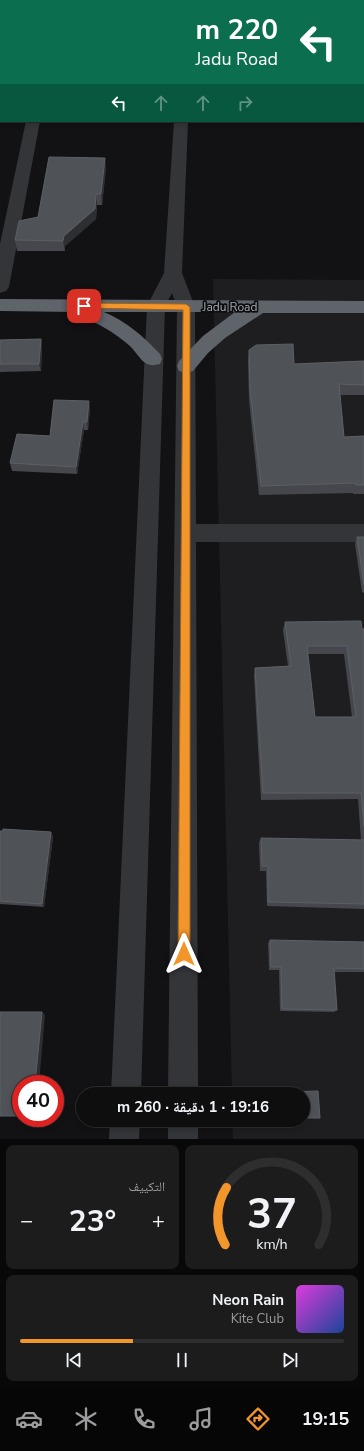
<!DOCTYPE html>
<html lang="ar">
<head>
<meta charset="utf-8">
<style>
  :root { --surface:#0e0e0f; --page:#1c1c1d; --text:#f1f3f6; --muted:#9b9c9e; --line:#2e2e2f; --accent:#f2962c }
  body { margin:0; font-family:"Nunito Sans","Noto Naskh Arabic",sans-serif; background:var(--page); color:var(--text); direction:rtl; height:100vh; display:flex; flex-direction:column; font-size:15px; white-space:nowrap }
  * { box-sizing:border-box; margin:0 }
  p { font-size:13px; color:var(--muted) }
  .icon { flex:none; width:22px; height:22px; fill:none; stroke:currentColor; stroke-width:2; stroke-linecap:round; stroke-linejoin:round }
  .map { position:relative; height:1139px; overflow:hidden; direction:ltr }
  .details { display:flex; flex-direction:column; gap:6px; padding:6px; background:#080808; flex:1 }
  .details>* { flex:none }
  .banner { position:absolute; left:0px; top:0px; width:364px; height:122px; box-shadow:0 2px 6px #0003,0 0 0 1px var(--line); direction:rtl; background:#0b6e4f; color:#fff; overflow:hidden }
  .speed { position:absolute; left:12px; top:1075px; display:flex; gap:8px; font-size:20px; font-weight:700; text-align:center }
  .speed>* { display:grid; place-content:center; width:52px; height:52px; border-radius:50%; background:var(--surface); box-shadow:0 2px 6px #0003,0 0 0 1px var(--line); line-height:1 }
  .speed .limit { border:6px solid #d22; background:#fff; color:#111 }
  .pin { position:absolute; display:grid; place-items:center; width:34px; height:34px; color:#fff; margin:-17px; border-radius:8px; box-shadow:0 2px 6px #0006 }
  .me { position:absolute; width:44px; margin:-22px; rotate:0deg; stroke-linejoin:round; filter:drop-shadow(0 0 3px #0008) }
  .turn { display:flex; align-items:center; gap:14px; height:84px; padding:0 20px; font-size:18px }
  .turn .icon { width:52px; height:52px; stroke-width:2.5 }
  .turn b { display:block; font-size:28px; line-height:34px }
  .lanes { display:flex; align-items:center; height:38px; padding:0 20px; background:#0003; justify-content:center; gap:20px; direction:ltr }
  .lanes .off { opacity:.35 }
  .big { font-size:30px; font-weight:700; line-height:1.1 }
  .details .widget { flex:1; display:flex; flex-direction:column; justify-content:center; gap:6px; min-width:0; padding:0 14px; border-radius:8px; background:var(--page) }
  .details .dial { align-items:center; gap:0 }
  .dial svg { height:104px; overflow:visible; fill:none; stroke:var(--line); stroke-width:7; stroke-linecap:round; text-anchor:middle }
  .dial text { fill:var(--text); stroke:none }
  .song { display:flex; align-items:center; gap:12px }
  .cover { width:48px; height:48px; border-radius:6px; background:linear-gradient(135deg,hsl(300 70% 55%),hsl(220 70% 35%)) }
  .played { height:4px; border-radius:2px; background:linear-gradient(90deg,var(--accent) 35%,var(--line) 35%) }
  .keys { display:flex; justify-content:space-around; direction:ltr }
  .heat { display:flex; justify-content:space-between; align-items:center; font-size:22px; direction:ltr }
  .details .tiles { flex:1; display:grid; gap:6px; grid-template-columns:1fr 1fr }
  .widget:last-child { grid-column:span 2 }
  .trip { position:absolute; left:76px; top:1087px; width:234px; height:40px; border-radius:20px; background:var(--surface); box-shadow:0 2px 6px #0003,0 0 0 1px var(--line); font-weight:700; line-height:40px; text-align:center; direction:rtl }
  .tabs { display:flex; height:64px; justify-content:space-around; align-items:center; background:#060606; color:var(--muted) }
  .tabs .icon { width:28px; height:28px }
  .tabs .selected { color:var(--accent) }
  .tabs b { font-size:18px; color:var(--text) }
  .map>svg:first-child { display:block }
  .built { fill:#1e1e21 }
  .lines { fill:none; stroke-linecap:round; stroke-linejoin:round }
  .minor { fill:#333539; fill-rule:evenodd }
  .highway { fill:#5f636a; fill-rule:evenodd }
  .wall { fill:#45474c; fill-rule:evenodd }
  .shaded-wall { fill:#2c2e31 }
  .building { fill:#4f5257; stroke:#5c6066; fill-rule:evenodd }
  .route { fill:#f2962c; stroke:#9d621d }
  .labels { text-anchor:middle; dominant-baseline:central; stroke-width:3.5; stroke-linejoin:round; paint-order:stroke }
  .street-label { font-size:12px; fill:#a3abb4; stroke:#0d0d0f }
</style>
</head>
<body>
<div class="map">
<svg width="364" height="1139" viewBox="0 0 364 1139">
  <rect width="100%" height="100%" fill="#121214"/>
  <!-- built -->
  <path class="built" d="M 213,279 L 364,280 L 364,1139 L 233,1139 L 232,1120 L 303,1120 L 303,1094 L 232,1094 Z"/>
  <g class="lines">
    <!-- minor -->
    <path class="minor" d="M 45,0 L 59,0 L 59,1 L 45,1 Z
      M 175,0 L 189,0 L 189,1 L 175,1 Z
      M 0,14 L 1,14 L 1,22 L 0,22 Z
      M 26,121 L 40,121 L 9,287 L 6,291 L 0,293 L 0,244 Z
      M 174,121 L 188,121 L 182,273 L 195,307 L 196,524 L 364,524 L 364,542 L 196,542 L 198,1094 L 168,1094 L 177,307 L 172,293 L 165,306 L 141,1094 L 111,1094 L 147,306 L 164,273 Z
      M 110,1120 L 140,1120 L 139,1139 L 109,1139 Z
      M 168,1120 L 198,1120 L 198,1139 L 168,1139 Z"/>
    <!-- highway -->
    <path class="highway" d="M 0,299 L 364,301 L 364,313 L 263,313 L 225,338 L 208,353 L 193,371 L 186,373 L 179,371 L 177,366 L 179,361 L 203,336 L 235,312 L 104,312 C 126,321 144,337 160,354 L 162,359 L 160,364 C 155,365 152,366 147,364 C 141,361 135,351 130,346 C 114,332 96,322 76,314 L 74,312 L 0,311 Z"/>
  </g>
  <!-- wall -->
  <path class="wall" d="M 106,168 L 102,205 L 97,205 L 96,219 L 65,246 L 65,251 L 17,251 L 15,240 L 38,217 Z
    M 41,339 L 42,347 L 41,371 L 0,372 L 0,340 Z
    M 249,350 L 294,364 L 364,361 L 364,395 L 340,395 L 344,437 L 364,436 L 364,494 L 353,494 L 353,493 L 259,495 L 249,400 L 248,361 Z
    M 90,408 L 88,430 L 84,430 L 77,474 L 12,471 L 10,463 Z
    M 357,537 L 364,537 L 364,593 L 362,592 L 355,544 Z
    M 285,622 L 364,629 L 364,909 L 267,906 L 266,871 L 260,871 L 259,843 L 261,838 L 361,840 L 358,799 L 261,800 L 254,676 L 255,668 L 288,666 L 283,630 ZM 308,654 L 344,654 L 352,717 L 315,717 Z
    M 0,831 L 51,832 L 53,837 L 44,907 L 0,904 Z
    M 270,940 L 364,942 L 364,972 L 334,972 L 337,1010 L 334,1012 L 280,1011 L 279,970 L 269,970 L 268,943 Z"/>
  <!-- shaded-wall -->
  <path class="shaded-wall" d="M 105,158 L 106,168 L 102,205 L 101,194 Z
    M 96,194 L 97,205 L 96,219 L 65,246 L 65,251 L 63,241 L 64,236 Z
    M 41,339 L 42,347 L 41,371 L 39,364 Z
    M 89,401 L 90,408 L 88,430 L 87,422 Z
    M 83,422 L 84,430 L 77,474 L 76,467 Z
    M 51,832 L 53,837 L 44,907 L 42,904 Z
    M 42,1012 L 45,1015 L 39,1084 L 35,1084 Z"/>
  <!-- building -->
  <path class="building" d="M 49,157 L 105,158 L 101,194 L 96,194 L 95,209 L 64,236 L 63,241 L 15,240 L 19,221 L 38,217 Z
    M 41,339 L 39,364 L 0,364 L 0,340 Z
    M 293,344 L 294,364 L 364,361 L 364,385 L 339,384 L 344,437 L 364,436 L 364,485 L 356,485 L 355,483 L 261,486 L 250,389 L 249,350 L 256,345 Z
    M 54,400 L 89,401 L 87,422 L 83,422 L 76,467 L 10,463 L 17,434 L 50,436 Z
    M 357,537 L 364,537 L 364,585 Z
    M 361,621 L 362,629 L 364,629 L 364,826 L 361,793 L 263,793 L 255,668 L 291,666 L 285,622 ZM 307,646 L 347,646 L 356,717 L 315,717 Z
    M 3,829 L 51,832 L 42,904 L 0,901 L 0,831 L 3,831 Z
    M 261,838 L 364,840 L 364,904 L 268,902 L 268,866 L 262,866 Z
    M 270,940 L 364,942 L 364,969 L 334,968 L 337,1010 L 282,1009 L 281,967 L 271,967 Z
    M 0,1012 L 42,1012 L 35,1084 L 21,1084 L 21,1116 L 0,1116 Z
    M 318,1091 L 320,1118 L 303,1118 L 303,1094 L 281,1094 L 281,1092 Z"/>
  <!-- route -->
  <path class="route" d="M 84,303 L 186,304 L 190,307 L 190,954 L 188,958 L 184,959 L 180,958 L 178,954 L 183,310 L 84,308 L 80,306 Z"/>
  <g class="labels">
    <!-- street labels -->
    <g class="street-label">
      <text x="230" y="307">Jadu Road</text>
    </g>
  </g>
</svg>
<div class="speed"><div class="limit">40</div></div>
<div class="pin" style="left:84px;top:306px;background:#d93025"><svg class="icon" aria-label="arrive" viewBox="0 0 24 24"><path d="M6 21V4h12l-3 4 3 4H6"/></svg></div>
<svg class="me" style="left:184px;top:954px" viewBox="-20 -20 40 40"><path d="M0-17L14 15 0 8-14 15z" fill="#f2962c" stroke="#fff" stroke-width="4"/></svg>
<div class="trip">19:16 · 1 دقيقة · 260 m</div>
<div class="banner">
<div class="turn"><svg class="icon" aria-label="left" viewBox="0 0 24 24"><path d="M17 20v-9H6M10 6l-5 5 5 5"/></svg><div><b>220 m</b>Jadu Road</div></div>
<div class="lanes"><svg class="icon" aria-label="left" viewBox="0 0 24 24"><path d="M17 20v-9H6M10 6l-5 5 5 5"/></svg><svg class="icon off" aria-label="ahead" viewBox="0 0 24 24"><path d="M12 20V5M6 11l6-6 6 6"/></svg><svg class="icon off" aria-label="ahead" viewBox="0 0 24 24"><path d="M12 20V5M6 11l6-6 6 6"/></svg><svg class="icon off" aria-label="right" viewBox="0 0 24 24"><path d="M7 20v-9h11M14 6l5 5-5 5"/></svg></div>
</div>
</div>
<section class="details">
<div class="tiles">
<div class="widget dial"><svg viewBox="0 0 100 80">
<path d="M14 69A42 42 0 1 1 86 69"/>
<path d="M14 69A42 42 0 0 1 15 25" stroke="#f2962c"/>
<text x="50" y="56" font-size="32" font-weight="700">37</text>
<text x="50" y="72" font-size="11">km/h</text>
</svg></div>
<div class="widget"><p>التكييف</p>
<div class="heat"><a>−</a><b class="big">23°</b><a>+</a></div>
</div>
<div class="widget">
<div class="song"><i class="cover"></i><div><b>Neon Rain</b><p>Kite Club</p></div></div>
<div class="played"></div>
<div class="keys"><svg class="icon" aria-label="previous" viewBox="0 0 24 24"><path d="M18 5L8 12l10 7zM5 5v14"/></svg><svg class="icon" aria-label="pause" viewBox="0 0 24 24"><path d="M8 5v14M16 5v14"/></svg><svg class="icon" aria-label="next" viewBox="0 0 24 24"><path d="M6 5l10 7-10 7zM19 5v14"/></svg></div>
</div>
</div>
</section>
<nav class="tabs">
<b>19:15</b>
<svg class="icon selected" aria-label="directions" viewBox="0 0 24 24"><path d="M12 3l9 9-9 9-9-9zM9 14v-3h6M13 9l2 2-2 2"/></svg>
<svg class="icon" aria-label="music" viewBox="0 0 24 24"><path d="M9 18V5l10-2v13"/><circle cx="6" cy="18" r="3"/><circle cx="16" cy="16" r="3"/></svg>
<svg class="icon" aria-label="phone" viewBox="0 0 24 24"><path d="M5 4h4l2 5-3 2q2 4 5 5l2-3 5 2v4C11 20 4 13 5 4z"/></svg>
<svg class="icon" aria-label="climate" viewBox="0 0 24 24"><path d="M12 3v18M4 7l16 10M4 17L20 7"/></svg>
<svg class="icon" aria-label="car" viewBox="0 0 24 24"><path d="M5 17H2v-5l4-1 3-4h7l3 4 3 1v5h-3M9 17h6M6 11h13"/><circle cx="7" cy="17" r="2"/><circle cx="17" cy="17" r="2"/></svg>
</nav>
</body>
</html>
